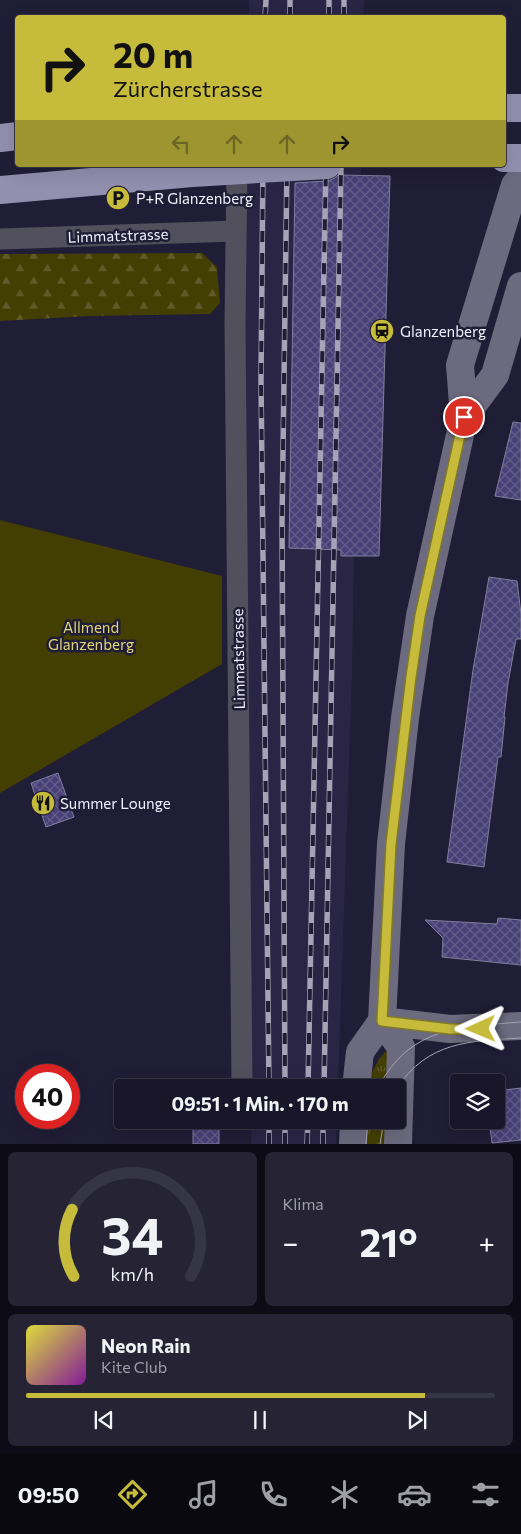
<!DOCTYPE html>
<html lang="de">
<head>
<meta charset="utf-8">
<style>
  :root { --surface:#181628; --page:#252334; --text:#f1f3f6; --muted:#9f9fa8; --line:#363545; --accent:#c7bb3c }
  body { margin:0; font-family:Commissioner,sans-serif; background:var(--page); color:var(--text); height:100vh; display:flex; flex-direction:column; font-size:19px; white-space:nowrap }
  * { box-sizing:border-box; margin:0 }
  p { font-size:16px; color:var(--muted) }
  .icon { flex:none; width:28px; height:28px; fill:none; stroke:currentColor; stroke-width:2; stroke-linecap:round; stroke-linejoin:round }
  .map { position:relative; height:1144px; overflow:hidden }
  .side { display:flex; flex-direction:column; gap:8px; padding:8px; background:#0d0c16; flex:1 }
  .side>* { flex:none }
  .hud { position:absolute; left:15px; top:15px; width:491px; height:152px; border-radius:5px; box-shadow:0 5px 20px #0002,0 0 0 1px var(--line); background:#c7bb3c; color:#111; overflow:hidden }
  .tools { position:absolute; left:450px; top:1074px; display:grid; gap:10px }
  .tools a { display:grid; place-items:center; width:55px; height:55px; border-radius:5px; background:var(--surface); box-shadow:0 5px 20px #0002,0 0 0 1px var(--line); font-size:25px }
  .speed { position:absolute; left:15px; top:1064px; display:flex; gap:10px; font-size:25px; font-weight:700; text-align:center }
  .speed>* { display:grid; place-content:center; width:65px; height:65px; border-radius:50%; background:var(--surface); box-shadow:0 5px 20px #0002,0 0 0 1px var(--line); line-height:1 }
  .speed .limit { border:8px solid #d22; background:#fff; color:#111 }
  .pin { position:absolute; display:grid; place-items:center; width:42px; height:42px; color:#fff; margin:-21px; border:2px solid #fff; border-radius:50%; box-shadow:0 1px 5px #0007 }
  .me { position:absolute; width:55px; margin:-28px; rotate:269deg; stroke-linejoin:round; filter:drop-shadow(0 0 4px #0008) }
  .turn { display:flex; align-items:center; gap:18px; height:105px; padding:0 15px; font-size:22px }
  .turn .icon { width:65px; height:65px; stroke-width:2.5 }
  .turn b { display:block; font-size:35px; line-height:42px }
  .lanes { display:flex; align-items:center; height:48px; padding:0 15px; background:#0003; justify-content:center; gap:25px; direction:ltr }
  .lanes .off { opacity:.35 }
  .big { font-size:38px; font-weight:700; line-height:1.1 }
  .side .widget { flex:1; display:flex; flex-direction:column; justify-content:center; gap:8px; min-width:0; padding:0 18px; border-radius:8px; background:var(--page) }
  .side .dial { align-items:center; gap:0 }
  .dial svg { height:130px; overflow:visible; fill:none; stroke:var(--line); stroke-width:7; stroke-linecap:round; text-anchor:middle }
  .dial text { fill:var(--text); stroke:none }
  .song { display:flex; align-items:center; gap:15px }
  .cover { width:60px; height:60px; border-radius:8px; background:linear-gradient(135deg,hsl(60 70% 55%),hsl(290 70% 35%)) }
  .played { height:5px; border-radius:2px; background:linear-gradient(90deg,var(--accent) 85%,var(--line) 85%) }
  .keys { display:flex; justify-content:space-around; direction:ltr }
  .heat { display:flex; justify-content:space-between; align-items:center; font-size:28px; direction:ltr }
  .side .tiles { flex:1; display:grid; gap:8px; grid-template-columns:1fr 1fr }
  .widget:last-child { grid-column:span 2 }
  .trip { position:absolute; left:114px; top:1079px; width:292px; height:50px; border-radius:5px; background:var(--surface); box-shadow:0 5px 20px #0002,0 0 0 1px var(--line); font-weight:700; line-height:50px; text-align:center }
  .tabs { display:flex; height:80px; justify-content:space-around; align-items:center; background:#0a0910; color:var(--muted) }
  .tabs .icon { width:35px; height:35px }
  .tabs .selected { color:var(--accent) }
  .tabs b { font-size:22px; color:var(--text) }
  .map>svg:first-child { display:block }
  .built { fill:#2a2544 }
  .grass { fill:url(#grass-tufts) }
  .forest { fill:url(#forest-firs) }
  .park { fill:#433e02 }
  .building { fill:url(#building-cross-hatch); stroke:#817e9d }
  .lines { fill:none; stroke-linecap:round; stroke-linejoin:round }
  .street { stroke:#51505c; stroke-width:21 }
  .secondary { stroke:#6c6a7e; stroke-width:28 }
  .highway { stroke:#9390af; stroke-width:28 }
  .tram { stroke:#a5a3b5; stroke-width:1 }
  .rail-casing { stroke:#a5a3b5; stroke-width:5.5 }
  .rail { stroke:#201d36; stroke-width:4; stroke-dasharray:11; stroke-linecap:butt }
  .highway-bridge { stroke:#9390af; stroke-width:28 }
  .route-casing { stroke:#817a27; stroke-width:12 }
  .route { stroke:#c7bb3c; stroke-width:9 }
  .labels { text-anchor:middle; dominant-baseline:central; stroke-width:5; stroke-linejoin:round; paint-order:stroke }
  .poi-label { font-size:15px; fill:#f1f0fe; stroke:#201d36; text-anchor:start }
  .street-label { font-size:15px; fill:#f1f0fe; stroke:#201d36 }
  .park-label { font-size:15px; fill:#e0d776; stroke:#201d36 }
</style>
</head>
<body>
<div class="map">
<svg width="521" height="1144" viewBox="0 0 521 1144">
  <defs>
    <pattern id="grass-tufts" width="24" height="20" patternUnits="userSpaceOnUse" patternTransform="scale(1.25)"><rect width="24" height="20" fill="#433e02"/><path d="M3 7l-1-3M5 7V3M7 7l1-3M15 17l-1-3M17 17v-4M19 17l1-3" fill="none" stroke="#5f5a28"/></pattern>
    <pattern id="forest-firs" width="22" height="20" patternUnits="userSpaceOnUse" patternTransform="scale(1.25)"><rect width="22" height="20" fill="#433e02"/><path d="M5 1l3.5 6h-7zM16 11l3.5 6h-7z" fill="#5f5a28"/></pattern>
    <pattern id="building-cross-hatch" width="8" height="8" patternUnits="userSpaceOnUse" patternTransform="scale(1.25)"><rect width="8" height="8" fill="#494077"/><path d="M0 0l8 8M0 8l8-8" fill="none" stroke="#645c8b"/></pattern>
  </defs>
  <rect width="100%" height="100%" fill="#201d36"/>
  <!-- built -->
  <path class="built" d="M 249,0 L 364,0 L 363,17 L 249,17 Z
    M 246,165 L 361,165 L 352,674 L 338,1087 L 252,1087 L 244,278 Z
    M 252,1120 L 337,1120 L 336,1144 L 251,1144 Z"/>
  <!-- grass -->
  <path class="grass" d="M 386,1051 L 391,1053 L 391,1087 L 364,1088 L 379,1059 Z
    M 358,1120 L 391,1120 L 389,1144 L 359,1144 Z"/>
  <!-- forest -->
  <path class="forest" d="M 202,253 L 217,267 L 220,303 L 210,314 L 90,316 L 0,321 L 0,254 Z"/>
  <!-- park -->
  <path class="park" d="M 0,520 L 222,576 L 222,664 L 0,793 Z"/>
  <!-- building -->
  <path class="building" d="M 338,175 L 390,176 L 379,556 L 341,556 L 341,550 L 289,548 L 295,183 L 328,181 L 335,178 Z
    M 513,422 L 521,423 L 521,500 L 495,496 Z
    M 489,577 L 517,581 L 521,614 L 521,639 L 516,639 L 508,683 L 504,717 L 505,717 L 501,757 L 498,757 L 484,867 L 447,862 L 473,670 Z
    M 58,773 L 74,817 L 46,827 L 31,783 Z
    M 498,918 L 521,920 L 521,965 L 442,957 L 443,938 L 425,920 L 497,924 Z
    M 521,1088 L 521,1140 L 492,1143 L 489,1120 L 496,1120 L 496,1091 Z
    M 193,1122 L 219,1123 L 219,1144 L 193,1144 Z"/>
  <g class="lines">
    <!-- street -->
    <path class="street" d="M 237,165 L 235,324 L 242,1088
      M 0,239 L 236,231"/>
    <!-- secondary -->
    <path class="secondary" d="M 464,417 L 495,375 L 521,286
      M 382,1021 L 450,1029 L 521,1026
      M 382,1021 L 401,1047 L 398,1144
      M 356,1088 L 360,1052 L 382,1021 L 391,844 L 405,718 L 420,616 L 464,417 L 460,365 L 515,185 L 521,178
      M 353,1144 L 354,1120"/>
    <!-- highway -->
    <path class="highway" d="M 504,108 L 521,108
      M 0,138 L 18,136
      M 504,158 L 521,158"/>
    <!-- tram -->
    <path class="tram" d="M 378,1088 C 410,1026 460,1027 521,1022
      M 397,1088 C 428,1041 470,1041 521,1038
      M 366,1144 L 368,1120
      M 380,1144 L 384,1120"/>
    <!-- rail casing -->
    <g class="rail-casing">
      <path id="rail" d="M 265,18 L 266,0
        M 290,18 L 290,0
        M 329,18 L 329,0
        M 344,18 L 344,0
        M 263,165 L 261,381 L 269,1088
        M 285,1088 L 282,523 L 287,165
        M 308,1088 L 326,165
        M 324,1088 L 341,165
        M 269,1144 L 269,1120
        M 285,1144 L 285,1120
        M 307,1144 L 308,1120
        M 323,1144 L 323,1120"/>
    </g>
    <!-- rail -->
    <use href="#rail" class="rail"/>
    <!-- highway-bridge -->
    <path class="highway-bridge" d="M 0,190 L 192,173 L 327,165"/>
  </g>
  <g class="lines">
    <!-- route casing -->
    <g class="route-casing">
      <path id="route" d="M 464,417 L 420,616 L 411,677 L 391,844 L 382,1021 L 450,1029 L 481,1029"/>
    </g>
    <!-- route -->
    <use href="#route" class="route"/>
  </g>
  <!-- icons -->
  <defs>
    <g id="parking-disc" transform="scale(1.25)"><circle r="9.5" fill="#c7bb3c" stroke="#201d36"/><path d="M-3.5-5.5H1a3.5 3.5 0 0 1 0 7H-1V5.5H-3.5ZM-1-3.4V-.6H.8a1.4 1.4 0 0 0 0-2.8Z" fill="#111"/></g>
    <g id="station-disc" transform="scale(1.25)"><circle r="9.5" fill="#c7bb3c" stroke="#201d36"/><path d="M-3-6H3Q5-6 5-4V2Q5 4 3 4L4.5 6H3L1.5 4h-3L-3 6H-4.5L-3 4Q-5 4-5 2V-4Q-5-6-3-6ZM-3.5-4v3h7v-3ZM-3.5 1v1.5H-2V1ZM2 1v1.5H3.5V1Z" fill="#111"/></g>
    <g id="restaurant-disc" transform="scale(1.25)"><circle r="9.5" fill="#c7bb3c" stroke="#201d36"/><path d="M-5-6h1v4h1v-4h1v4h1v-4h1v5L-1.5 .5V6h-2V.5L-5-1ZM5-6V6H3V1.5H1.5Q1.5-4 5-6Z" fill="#111"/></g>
  </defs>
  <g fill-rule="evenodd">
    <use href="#parking-disc" x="118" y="198"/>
    <use href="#station-disc" x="382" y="331"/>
    <use href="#restaurant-disc" x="43" y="803"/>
  </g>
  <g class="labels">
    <!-- poi labels -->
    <g class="poi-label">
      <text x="136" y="198">P+R Glanzenberg</text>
      <text x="400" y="331">Glanzenberg</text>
      <text x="60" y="803">Summer Lounge</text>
    </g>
    <!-- street labels -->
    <g class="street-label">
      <text transform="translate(118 235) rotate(-2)">Limmatstrasse</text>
      <text transform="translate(238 659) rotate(-91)">Limmatstrasse</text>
    </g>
    <!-- park labels -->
    <g class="park-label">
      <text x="91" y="627">Allmend<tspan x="91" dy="17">Glanzenberg</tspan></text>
    </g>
  </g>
</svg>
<div class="tools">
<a><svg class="icon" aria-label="layers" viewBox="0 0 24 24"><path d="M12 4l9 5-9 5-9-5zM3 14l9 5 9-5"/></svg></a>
</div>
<div class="speed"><div class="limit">40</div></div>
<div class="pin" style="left:464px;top:417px;background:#d93025"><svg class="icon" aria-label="arrive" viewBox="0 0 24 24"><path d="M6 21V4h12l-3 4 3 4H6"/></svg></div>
<svg class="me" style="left:481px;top:1029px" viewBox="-20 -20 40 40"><path d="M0-17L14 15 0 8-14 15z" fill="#c7bb3c" stroke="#fff" stroke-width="4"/></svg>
<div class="trip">09:51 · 1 Min. · 170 m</div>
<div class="hud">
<div class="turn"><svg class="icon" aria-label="right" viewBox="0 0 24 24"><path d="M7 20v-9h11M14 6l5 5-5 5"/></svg><div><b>20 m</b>Zürcherstrasse</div></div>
<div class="lanes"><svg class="icon off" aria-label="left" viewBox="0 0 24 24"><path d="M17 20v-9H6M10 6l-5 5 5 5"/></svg><svg class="icon off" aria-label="ahead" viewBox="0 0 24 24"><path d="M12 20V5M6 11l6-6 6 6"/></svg><svg class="icon off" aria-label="ahead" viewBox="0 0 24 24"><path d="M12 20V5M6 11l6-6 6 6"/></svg><svg class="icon" aria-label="right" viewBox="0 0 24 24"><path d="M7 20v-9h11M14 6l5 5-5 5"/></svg></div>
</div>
</div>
<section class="side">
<div class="tiles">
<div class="widget dial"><svg viewBox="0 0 100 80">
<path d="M14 69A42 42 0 1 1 86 69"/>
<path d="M14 69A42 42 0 0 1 13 28" stroke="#c7bb3c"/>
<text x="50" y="56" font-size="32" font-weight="700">34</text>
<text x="50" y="72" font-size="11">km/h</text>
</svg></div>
<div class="widget"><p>Klima</p>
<div class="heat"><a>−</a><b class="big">21°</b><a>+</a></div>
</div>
<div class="widget">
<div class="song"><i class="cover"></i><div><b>Neon Rain</b><p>Kite Club</p></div></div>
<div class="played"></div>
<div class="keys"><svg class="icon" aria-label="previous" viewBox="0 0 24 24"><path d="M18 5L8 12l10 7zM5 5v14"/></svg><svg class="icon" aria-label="pause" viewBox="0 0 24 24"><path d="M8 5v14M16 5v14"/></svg><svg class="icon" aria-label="next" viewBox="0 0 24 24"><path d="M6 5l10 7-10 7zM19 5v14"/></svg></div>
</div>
</div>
</section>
<nav class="tabs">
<b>09:50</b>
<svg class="icon selected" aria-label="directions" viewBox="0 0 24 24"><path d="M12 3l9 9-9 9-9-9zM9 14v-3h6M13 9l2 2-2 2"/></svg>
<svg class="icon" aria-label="music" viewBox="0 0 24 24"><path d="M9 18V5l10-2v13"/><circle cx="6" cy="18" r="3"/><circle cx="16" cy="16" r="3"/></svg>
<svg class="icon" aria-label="phone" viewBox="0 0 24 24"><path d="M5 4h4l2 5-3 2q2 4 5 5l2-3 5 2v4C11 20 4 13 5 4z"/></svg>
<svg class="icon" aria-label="climate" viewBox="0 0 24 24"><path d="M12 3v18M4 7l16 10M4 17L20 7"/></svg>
<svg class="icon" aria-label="car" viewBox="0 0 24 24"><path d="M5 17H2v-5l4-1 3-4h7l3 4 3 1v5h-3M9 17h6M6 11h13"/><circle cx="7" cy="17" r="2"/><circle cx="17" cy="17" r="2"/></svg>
<svg class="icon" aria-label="filters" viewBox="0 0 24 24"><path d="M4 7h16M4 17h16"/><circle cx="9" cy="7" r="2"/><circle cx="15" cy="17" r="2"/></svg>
</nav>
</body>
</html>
